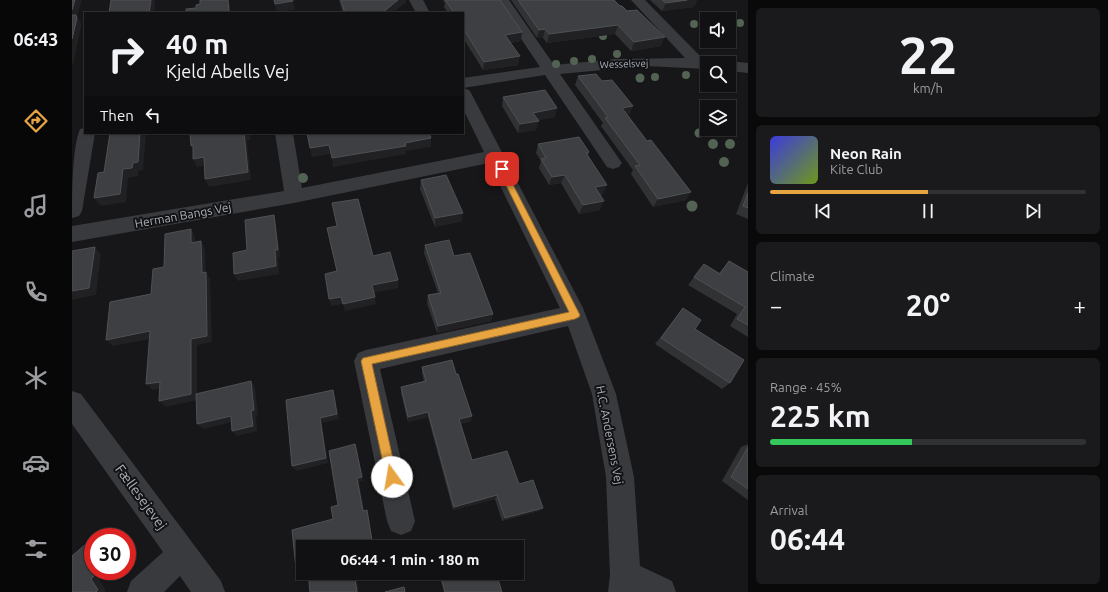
<!DOCTYPE html>
<html lang="en">
<head>
<meta charset="utf-8">
<style>
  :root { --surface:#111113; --page:#1a1a1c; --text:#f1f3f6; --muted:#9c9da0; --line:#303133; --accent:#e7a441 }
  body { margin:0; font-family:Ubuntu,sans-serif; background:var(--page); color:var(--text); height:100vh; display:flex; flex-direction:column; font-size:15px; white-space:nowrap }
  * { box-sizing:border-box; margin:0 }
  p { font-size:13px; color:var(--muted) }
  .icon { flex:none; width:22px; height:22px; fill:none; stroke:currentColor; stroke-width:2; stroke-linecap:round; stroke-linejoin:round }
  .map { position:relative; flex:1; overflow:hidden }
  .details { display:flex; flex-direction:column; gap:8px; padding:8px; background:#09090a; width:360px }
  .details>* { flex:none }
  .hud { position:absolute; left:12px; top:12px; width:380px; height:122px; border-radius:0px; box-shadow:0 1px 3px #0004,0 0 0 1px var(--line); background:#111113; color:var(--text); overflow:hidden }
  .controls { position:absolute; left:628px; top:12px; display:grid; gap:8px }
  .controls a { display:grid; place-items:center; width:36px; height:36px; border-radius:0px; background:var(--surface); box-shadow:0 1px 3px #0004,0 0 0 1px var(--line); font-size:20px }
  .speed { position:absolute; left:12px; top:528px; display:flex; gap:8px; font-size:20px; font-weight:700; text-align:center }
  .speed>* { display:grid; place-content:center; width:52px; height:52px; border-radius:50%; background:var(--surface); box-shadow:0 1px 3px #0004,0 0 0 1px var(--line); line-height:1 }
  .speed .limit { border:6px solid #d22; background:#fff; color:#111 }
  .pin { position:absolute; display:grid; place-items:center; width:34px; height:34px; color:#fff; margin:-17px; border-radius:8px; box-shadow:0 2px 6px #0006 }
  .me { position:absolute; width:44px; margin:-22px; rotate:347deg; stroke-linejoin:round; filter:drop-shadow(0 0 3px #0008) }
  .turn { display:flex; align-items:center; gap:14px; height:84px; padding:0 16px; font-size:18px }
  .turn .icon { width:52px; height:52px; stroke-width:2.5 }
  .turn b { display:block; font-size:28px; line-height:34px }
  .then { display:flex; align-items:center; height:38px; padding:0 16px; background:#0003; gap:8px; font-size:15px }
  .big { font-size:30px; font-weight:600; line-height:1.1 }
  .details .tile { flex:1; display:flex; flex-direction:column; justify-content:center; gap:6px; min-width:0; padding:0 14px; border-radius:6px; background:var(--page) }
  .details .dial { align-items:center; gap:0 }
  .dial b { font-size:52px; line-height:1 }
  .song { display:flex; align-items:center; gap:12px }
  .cover { width:48px; height:48px; border-radius:6px; background:linear-gradient(135deg,hsl(240 70% 55%),hsl(80 70% 35%)) }
  .played { height:4px; border-radius:2px; background:linear-gradient(90deg,var(--accent) 50%,var(--line) 50%) }
  .keys { display:flex; justify-content:space-around; direction:ltr }
  .heat { display:flex; justify-content:space-between; align-items:center; font-size:22px; direction:ltr }
  .charge { height:6px; border-radius:3px; background:linear-gradient(90deg,#34c759 45%,var(--line) 0) }
  .trip { position:absolute; left:224px; top:540px; width:228px; height:40px; border-radius:0px; background:var(--surface); box-shadow:0 1px 3px #0004,0 0 0 1px var(--line); font-weight:600; line-height:40px; text-align:center }
  main { display:flex; flex:1; min-height:0 }
  .tab-bar { display:flex; flex-direction:column; width:72px; justify-content:space-around; align-items:center; background:#070708; color:var(--muted) }
  .tab-bar .icon { width:28px; height:28px }
  .tab-bar .on { color:var(--accent) }
  .tab-bar b { font-size:18px; color:var(--text) }
  .map>svg:first-child { display:block }
  .lines { fill:none; stroke-linecap:round; stroke-linejoin:round }
  .minor { fill:#393a3e; fill-rule:evenodd }
  .tree { fill:#526353 }
  .wall { fill:#303234 }
  .shaded-wall { fill:#212123 }
  .building { fill:#3d3f42; stroke:#4e5155 }
  .route { fill:#e7a441; stroke:#966b2a }
  .labels { text-anchor:middle; dominant-baseline:central; stroke-width:4; stroke-linejoin:round; paint-order:stroke }
  .far-street-label { font-size:10px; fill:#aab0b8; stroke:#121214 }
  .street-label { font-size:12px; fill:#aab0b8; stroke:#121214 }
  .near-street-label { font-size:14px; fill:#aab0b8; stroke:#121214 }
</style>
</head>
<body>
<main>
<nav class="tab-bar">
<b>06:43</b>
<svg class="icon on" aria-label="directions" viewBox="0 0 24 24"><path d="M12 3l9 9-9 9-9-9zM9 14v-3h6M13 9l2 2-2 2"/></svg>
<svg class="icon" aria-label="music" viewBox="0 0 24 24"><path d="M9 18V5l10-2v13"/><circle cx="6" cy="18" r="3"/><circle cx="16" cy="16" r="3"/></svg>
<svg class="icon" aria-label="phone" viewBox="0 0 24 24"><path d="M5 4h4l2 5-3 2q2 4 5 5l2-3 5 2v4C11 20 4 13 5 4z"/></svg>
<svg class="icon" aria-label="climate" viewBox="0 0 24 24"><path d="M12 3v18M4 7l16 10M4 17L20 7"/></svg>
<svg class="icon" aria-label="car" viewBox="0 0 24 24"><path d="M5 17H2v-5l4-1 3-4h7l3 4 3 1v5h-3M9 17h6M6 11h13"/><circle cx="7" cy="17" r="2"/><circle cx="17" cy="17" r="2"/></svg>
<svg class="icon" aria-label="filters" viewBox="0 0 24 24"><path d="M4 7h16M4 17h16"/><circle cx="9" cy="7" r="2"/><circle cx="15" cy="17" r="2"/></svg>
</nav>
<div class="map">
<svg width="676" height="592" viewBox="0 0 676 592">
  <rect width="100%" height="100%" fill="#171719"/>
  <g class="lines">
    <!-- minor -->
    <path class="minor" d="M 337,0 L 351,0 L 358,13 L 344,13 Z
      M 423,0 L 437,0 L 482,65 L 543,59 L 613,58 L 559,0 L 573,0 L 631,59 L 640,61 L 642,63 L 635,63 L 635,69 L 574,66 L 488,74 L 550,163 L 547,167 L 541,169 L 535,167 L 473,75 L 391,88 L 391,78 L 468,67 Z
      M 657,61 L 676,63 L 676,73 L 657,71 L 657,63 L 651,63 Z
      M 391,88 L 397,90 L 399,93 L 511,308 L 544,394 L 562,477 L 568,566 L 600,581 L 604,592 L 536,592 L 538,575 L 534,477 L 520,394 L 496,326 L 308,369 L 343,521 L 339,531 L 329,535 L 319,531 L 315,521 L 282,361 L 286,353 L 294,350 L 488,308 L 417,163 L 222,203 L 0,242 L 0,226 L 212,191 L 203,133 L 221,133 L 230,188 L 412,152 L 391,109 Z
      M 13,128 L 13,133 L 23,133 L 10,211 L 7,216 L 0,218 C 0,195 0,148 8,129 Z
      M 0,391 L 9,394 L 149,581 L 153,592 L 119,592 L 108,576 L 92,592 L 55,592 L 59,581 L 91,552 L 0,424 Z"/>
  </g>
  <!-- trees -->
  <g class="tree">
    <circle cx="668" cy="23" r="4"/>
    <circle cx="622" cy="24" r="4"/>
    <circle cx="531" cy="36" r="4"/>
    <circle cx="545" cy="54" r="4"/>
    <circle cx="520" cy="59" r="4"/>
    <circle cx="502" cy="61" r="4"/>
    <circle cx="484" cy="64" r="4"/>
    <circle cx="614" cy="75" r="4"/>
    <circle cx="583" cy="77" r="4"/>
    <circle cx="568" cy="78" r="4.5"/>
    <circle cx="627" cy="133" r="4.5"/>
    <circle cx="641" cy="144" r="5"/>
    <circle cx="658" cy="144" r="5"/>
    <circle cx="652" cy="162" r="5"/>
    <circle cx="231" cy="178" r="5"/>
    <circle cx="620" cy="206" r="5.5"/>
  </g>
  <!-- wall -->
  <path class="wall" d="M 267,0 L 334,0 L 334,2 L 320,13 L 271,13 Z
    M 371,0 L 428,0 L 450,32 L 449,41 L 438,43 L 446,65 L 411,70 L 391,38 L 391,13 L 376,13 L 372,7 L 373,3 Z
    M 439,0 L 542,0 L 589,46 L 559,51 L 543,34 L 475,43 L 471,38 L 465,38 Z
    M 578,0 L 625,0 L 622,7 L 590,11 Z
    M 506,76 L 558,114 L 555,114 L 614,200 L 581,207 L 559,174 L 561,170 L 529,126 L 531,123 L 503,85 Z
    M 431,97 L 483,117 L 466,120 L 464,130 L 446,133 L 430,106 Z
    M 466,144 L 517,152 L 516,156 L 531,194 L 528,195 L 528,210 L 507,214 L 489,183 L 477,185 L 467,168 L 469,161 L 464,153 Z
    M 349,180 L 390,221 L 363,227 L 348,189 Z
    M 676,183 L 676,219 L 664,214 Z
    M 353,245 L 382,256 L 421,314 L 419,321 L 365,333 L 355,303 L 356,295 L 366,293 L 352,253 Z
    M 657,261 L 676,272 L 676,337 L 658,326 L 665,314 L 616,285 L 632,264 L 647,273 Z
    M 611,308 L 623,329 L 658,383 L 650,389 L 583,344 L 605,316 Z
    M 350,367 L 399,421 L 388,424 L 400,460 L 447,484 L 471,508 L 467,511 L 430,521 L 423,499 L 381,510 L 356,417 L 336,422 L 329,393 L 329,387 L 352,382 L 350,373 Z
    M 676,444 L 676,500 L 650,481 L 669,447 Z
    M 370,580 L 430,592 L 372,592 L 369,581 Z"/>
  <!-- shaded-wall -->
  <path class="shaded-wall" d="M 3,0 L 10,0 L 5,16 L 9,23 L 9,26 L 1,65 L 0,65 L 0,10 Z
    M 79,0 L 83,0 L 82,13 L 77,13 Z
    M 156,0 L 157,0 L 159,13 L 157,13 Z
    M 326,0 L 334,0 L 334,2 L 320,13 L 310,13 Z
    M 615,0 L 625,0 L 622,7 L 590,11 L 594,3 Z
    M 221,1 L 223,10 L 205,12 L 203,4 Z
    M 546,25 L 543,34 L 475,43 L 477,34 Z
    M 473,29 L 471,38 L 465,38 L 467,30 Z
    M 450,32 L 449,41 L 432,44 L 433,35 Z
    M 593,37 L 589,46 L 559,51 L 562,42 Z
    M 448,56 L 446,65 L 411,70 L 412,62 Z
    M 561,106 L 558,114 L 546,116 L 550,108 Z
    M 485,108 L 483,117 L 459,122 L 461,113 Z
    M 467,121 L 464,130 L 446,133 L 448,124 Z
    M 68,133 L 74,133 L 71,170 L 66,171 L 66,176 L 56,178 L 54,202 L 29,206 L 22,198 L 51,169 L 61,163 Z
    M 172,133 L 178,133 L 178,140 L 175,140 L 179,180 L 137,187 L 133,179 Z
    M 359,138 L 359,147 L 334,151 L 334,154 L 261,167 L 260,158 L 333,143 Z
    M 257,145 L 258,154 L 240,157 L 238,148 Z
    M 132,157 L 136,165 L 125,167 L 121,159 Z
    M 493,175 L 489,183 L 477,185 L 480,177 Z
    M 535,185 L 531,194 L 520,196 L 523,187 Z
    M 619,192 L 614,200 L 581,207 L 586,199 Z
    M 532,201 L 528,210 L 507,214 L 511,205 Z
    M 391,213 L 390,221 L 363,227 L 363,218 Z
    M 202,215 L 204,223 L 208,257 L 206,258 L 207,274 L 166,281 L 162,274 Z
    M 119,229 L 123,237 L 124,250 L 119,243 Z
    M 129,241 L 133,249 L 134,280 L 130,273 Z
    M 23,247 L 29,254 L 24,295 L 0,300 L 0,291 Z
    M 134,272 L 138,279 L 140,342 L 125,345 L 125,400 L 94,407 L 87,401 L 119,339 Z
    M 326,280 L 326,288 L 301,293 L 300,285 Z
    M 269,297 L 303,297 L 304,304 L 273,311 L 271,304 L 259,306 L 257,299 Z
    M 421,314 L 419,321 L 365,333 L 366,326 Z
    M 78,331 L 84,338 L 41,346 L 34,340 Z
    M 179,381 L 183,387 L 186,415 L 184,416 L 185,431 L 165,436 L 160,431 L 179,411 Z
    M 88,382 L 94,387 L 81,390 L 74,384 Z
    M 261,390 L 263,396 L 267,419 L 250,423 L 256,463 L 224,471 L 220,466 L 248,418 Z
    M 356,412 L 356,417 L 336,422 L 336,417 Z
    M 159,416 L 164,421 L 131,429 L 125,424 Z
    M 400,416 L 399,421 L 386,424 L 387,419 Z
    M 283,444 L 285,449 L 291,481 L 287,482 L 293,514 L 291,511 L 285,478 Z
    M 425,495 L 423,499 L 381,510 L 382,507 Z
    M 471,508 L 467,511 L 430,521 L 433,518 Z
    M 295,510 L 296,513 L 302,547 L 301,547 Z
    M 231,567 L 231,570 L 227,571 L 224,569 Z
    M 27,571 L 36,571 L 27,579 L 34,591 L 33,592 L 24,592 L 19,579 Z
    M 282,573 L 284,573 L 287,592 L 285,592 Z"/>
  <!-- building -->
  <path class="building" d="M 0,0 L 3,0 L 0,10 Z
    M 39,0 L 79,0 L 77,13 L 37,13 Z
    M 128,0 L 156,0 L 157,13 L 113,13 L 114,12 L 114,9 L 124,8 L 124,5 L 128,4 Z
    M 202,0 L 221,0 L 221,1 L 203,4 Z
    M 269,0 L 326,0 L 310,13 L 273,13 Z
    M 373,0 L 428,0 L 450,32 L 433,35 L 448,56 L 412,62 L 391,28 L 391,13 L 382,13 Z
    M 446,0 L 542,0 L 548,6 L 550,6 L 555,11 L 565,10 L 593,37 L 562,42 L 546,25 L 477,34 L 473,29 L 467,30 Z
    M 590,0 L 615,0 L 594,3 Z
    M 0,15 L 4,15 L 5,18 L 0,39 Z
    M 524,74 L 530,81 L 540,80 L 561,106 L 550,108 L 575,141 L 579,140 L 619,192 L 586,199 L 563,166 L 568,165 L 533,118 L 536,117 L 506,76 Z
    M 473,90 L 485,108 L 461,113 L 467,121 L 448,124 L 431,97 Z
    M 38,133 L 68,133 L 66,162 L 61,163 L 60,168 L 51,169 L 48,194 L 22,198 L 26,173 L 32,172 Z
    M 118,133 L 172,133 L 176,172 L 133,179 L 132,157 L 121,159 L 121,145 L 119,146 Z
    M 235,133 L 357,133 L 359,138 L 333,143 L 334,146 L 260,158 L 257,145 L 238,148 Z
    M 507,137 L 517,152 L 514,153 L 535,185 L 523,187 L 532,201 L 511,205 L 493,175 L 480,177 L 469,159 L 474,158 L 466,144 Z
    M 374,175 L 391,213 L 363,218 L 349,180 Z
    M 676,193 L 676,208 L 671,206 Z
    M 286,199 L 301,256 L 318,252 L 326,280 L 300,285 L 303,297 L 271,304 L 269,297 L 257,299 L 253,274 L 265,271 L 255,228 L 265,226 L 260,203 Z
    M 202,215 L 206,250 L 203,250 L 204,266 L 162,274 L 161,253 L 175,250 L 173,220 Z
    M 119,229 L 119,243 L 129,241 L 130,273 L 134,272 L 135,336 L 119,339 L 119,394 L 87,401 L 88,382 L 74,384 L 78,331 L 34,340 L 38,302 L 79,294 L 81,269 L 92,267 L 93,234 Z
    M 377,240 L 382,256 L 398,253 L 421,314 L 366,326 L 356,295 L 369,293 L 353,245 Z
    M 23,247 L 17,288 L 0,291 L 0,251 Z
    M 657,261 L 676,272 L 676,325 L 665,319 L 673,307 L 622,277 L 632,264 L 648,274 Z
    M 611,308 L 629,320 L 623,329 L 672,360 L 658,383 L 589,338 Z
    M 380,360 L 384,374 L 386,374 L 400,416 L 387,419 L 400,460 L 435,451 L 447,484 L 461,480 L 471,508 L 433,518 L 425,495 L 382,507 L 356,412 L 336,417 L 329,387 L 354,381 L 350,367 Z
    M 179,381 L 182,410 L 179,411 L 181,426 L 160,431 L 159,416 L 125,424 L 124,394 Z
    M 261,390 L 265,414 L 248,418 L 254,458 L 220,466 L 214,400 Z
    M 283,444 L 290,477 L 285,478 L 291,511 L 295,510 L 301,547 L 231,547 L 231,567 L 224,569 L 220,530 L 261,519 L 259,507 L 266,505 L 257,451 Z
    M 676,447 L 676,489 L 659,477 Z
    M 21,538 L 21,571 L 27,571 L 19,579 L 26,590 L 24,592 L 0,592 L 0,556 Z
    M 236,573 L 282,573 L 285,592 L 238,592 Z
    M 393,573 L 424,573 L 430,592 L 373,592 L 370,580 Z
    M 332,587 L 333,592 L 313,592 Z"/>
  <!-- route -->
  <path class="route" d="M 430,166 L 433,169 L 508,315 L 507,317 L 503,319 L 300,364 L 325,477 L 324,481 L 320,483 L 316,481 L 314,477 L 289,361 L 291,358 L 497,312 L 426,169 Z"/>
  <g class="labels">
    <!-- far-street labels -->
    <g class="far-street-label">
      <text transform="translate(552 64) rotate(-2)">Wesselsvej</text>
    </g>
    <!-- street labels -->
    <g class="street-label">
      <text transform="translate(111 215) rotate(-10)">Herman Bangs Vej</text>
      <text transform="translate(538 435) rotate(79)">H.C. Andersens Vej</text>
    </g>
    <!-- near-street labels -->
    <g class="near-street-label">
      <text transform="translate(69 497) rotate(54)">Fællesejevej</text>
    </g>
  </g>
</svg>
<div class="controls">
<a><svg class="icon" aria-label="sound" viewBox="0 0 24 24"><path d="M4 9h4l5-4v14l-5-4H4zM17 9q2 3 0 6"/></svg></a>
<a><svg class="icon" aria-label="search" viewBox="0 0 24 24"><circle cx="10" cy="10" r="6"/><path d="M15 15l6 6"/></svg></a>
<a><svg class="icon" aria-label="layers" viewBox="0 0 24 24"><path d="M12 4l9 5-9 5-9-5zM3 14l9 5 9-5"/></svg></a>
</div>
<div class="speed"><div class="limit">30</div></div>
<div class="pin" style="left:430px;top:169px;background:#d93025"><svg class="icon" aria-label="arrive" viewBox="0 0 24 24"><path d="M6 21V4h12l-3 4 3 4H6"/></svg></div>
<svg class="me" style="left:320px;top:477px" viewBox="-20 -20 40 40"><circle r="19" fill="#fff"/><path d="M0-13L10 11 0 6-10 11z" fill="#e7a441"/></svg>
<div class="trip">06:44 · 1 min · 180 m</div>
<div class="hud">
<div class="turn"><svg class="icon" aria-label="right" viewBox="0 0 24 24"><path d="M7 20v-9h11M14 6l5 5-5 5"/></svg><div><b>40 m</b>Kjeld Abells Vej</div></div>
<div class="then">Then<svg class="icon" aria-label="left" viewBox="0 0 24 24"><path d="M17 20v-9H6M10 6l-5 5 5 5"/></svg></div>
</div>
</div>
<section class="details">
<div class="tile dial"><b>22</b><p>km/h</p></div>
<div class="tile">
<div class="song"><i class="cover"></i><div><b>Neon Rain</b><p>Kite Club</p></div></div>
<div class="played"></div>
<div class="keys"><svg class="icon" aria-label="previous" viewBox="0 0 24 24"><path d="M18 5L8 12l10 7zM5 5v14"/></svg><svg class="icon" aria-label="pause" viewBox="0 0 24 24"><path d="M8 5v14M16 5v14"/></svg><svg class="icon" aria-label="next" viewBox="0 0 24 24"><path d="M6 5l10 7-10 7zM19 5v14"/></svg></div>
</div>
<div class="tile"><p>Climate</p>
<div class="heat"><a>−</a><b class="big">20°</b><a>+</a></div>
</div>
<div class="tile"><p>Range · 45%</p><b class="big">225 km</b><div class="charge"></div></div>
<div class="tile"><p>Arrival</p><b class="big">06:44</b></div>
</section>
</main>
</body>
</html>
